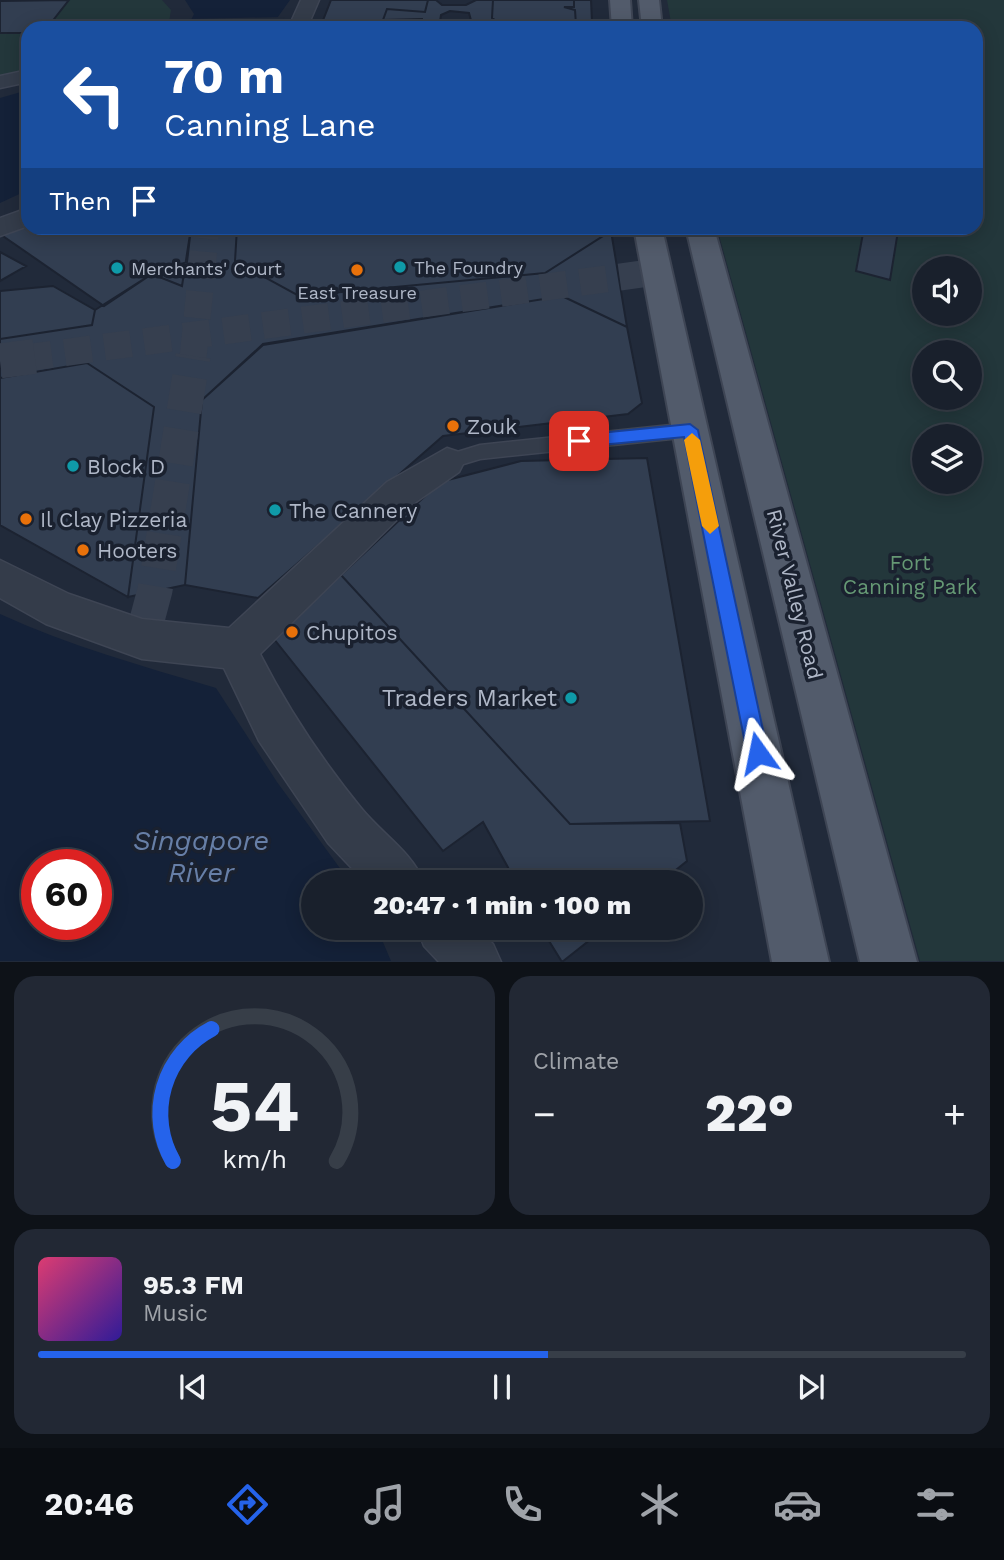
<!DOCTYPE html>
<html lang="en">
<head>
<meta charset="utf-8">
<style>
  :root { --surface:#19202c; --page:#222834; --text:#f1f3f6; --muted:#9fa3a9; --line:#373e48; --accent:#2563eb }
  body { margin:0; font-family:"Work Sans",sans-serif; background:var(--page); color:var(--text); height:100vh; display:flex; flex-direction:column; font-size:26px; white-space:nowrap }
  * { box-sizing:border-box; margin:0 }
  p { font-size:23px; color:var(--muted) }
  .icon { flex:none; width:38px; height:38px; fill:none; stroke:currentColor; stroke-width:2; stroke-linecap:round; stroke-linejoin:round }
  .map { position:relative; height:962px; overflow:hidden }
  .details { display:flex; flex-direction:column; gap:14px; padding:14px; background:#0e1218; flex:1 }
  .details>* { flex:none }
  .hud { position:absolute; left:21px; top:21px; width:962px; height:214px; border-radius:21px; box-shadow:0 4px 18px #0003,0 0 0 2px var(--line); background:#1a4fa0; color:#fff; overflow:hidden }
  .controls { position:absolute; left:912px; top:256px; display:grid; gap:14px }
  .controls a { display:grid; place-items:center; width:70px; height:70px; border-radius:50%; background:var(--surface); box-shadow:0 4px 18px #0003,0 0 0 2px var(--line); font-size:35px }
  .speed { position:absolute; left:21px; top:849px; display:flex; gap:14px; font-size:35px; font-weight:700; text-align:center }
  .speed>* { display:grid; place-content:center; width:91px; height:91px; border-radius:50%; background:var(--surface); box-shadow:0 4px 18px #0003,0 0 0 2px var(--line); line-height:1 }
  .speed .limit { border:10px solid #d22; background:#fff; color:#111 }
  .pin { position:absolute; display:grid; place-items:center; width:60px; height:60px; color:#fff; margin:-30px; border-radius:14px; box-shadow:0 4px 10px #0006 }
  .me { position:absolute; width:77px; margin:-38px; rotate:348deg; stroke-linejoin:round; filter:drop-shadow(0 0 5px #0008) }
  .turn { display:flex; align-items:center; gap:24px; height:147px; padding:0 28px; font-size:32px }
  .turn .icon { width:91px; height:91px; stroke-width:2.5 }
  .turn b { display:block; font-size:49px; line-height:60px }
  .then { display:flex; align-items:center; height:66px; padding:0 28px; background:#0003; gap:14px; font-size:26px }
  .big { font-size:52px; font-weight:800; line-height:1.1 }
  .details .card { flex:1; display:flex; flex-direction:column; justify-content:center; gap:10px; min-width:0; padding:0 24px; border-radius:21px; background:var(--page) }
  .details .dial { align-items:center; gap:0 }
  .dial svg { height:182px; overflow:visible; fill:none; stroke:var(--line); stroke-width:7; stroke-linecap:round; text-anchor:middle }
  .dial text { fill:var(--text); stroke:none }
  .song { display:flex; align-items:center; gap:21px }
  .cover { width:84px; height:84px; border-radius:10px; background:linear-gradient(135deg,hsl(340 70% 55%),hsl(250 70% 35%)) }
  .played { height:7px; border-radius:4px; background:linear-gradient(90deg,var(--accent) 55%,var(--line) 55%) }
  .keys { display:flex; justify-content:space-around; direction:ltr }
  .heat { display:flex; justify-content:space-between; align-items:center; font-size:38px; direction:ltr }
  .details .tiles { flex:1; display:grid; gap:14px; grid-template-columns:1fr 1fr }
  .card:last-child { grid-column:span 2 }
  .trip { position:absolute; left:301px; top:870px; width:402px; height:70px; border-radius:35px; background:var(--surface); box-shadow:0 4px 18px #0003,0 0 0 2px var(--line); font-weight:800; line-height:70px; text-align:center }
  .tab-bar { display:flex; height:112px; justify-content:space-around; align-items:center; background:#0a0d12; color:var(--muted) }
  .tab-bar .icon { width:49px; height:49px }
  .tab-bar .on { color:var(--accent) }
  .tab-bar b { font-size:32px; color:var(--text) }
  .map>svg:first-child { display:block }
  .green { fill:#23373b; fill-rule:evenodd }
  .water { fill:#142138; fill-rule:evenodd }
  .pier { fill:#212a3a }
  .building { fill:#323e51; stroke:#1c2331; stroke-width:2 }
  .lines { fill:none; stroke-linecap:round; stroke-linejoin:round }
  .street-tunnel-far2 { stroke:#363f4f; stroke-width:27; stroke-dasharray:27 13; stroke-linecap:butt }
  .street-tunnel-far1 { stroke:#363f4f; stroke-width:35; stroke-dasharray:35 18; stroke-linecap:butt }
  .street-tunnel { stroke:#363f4f; stroke-width:46; stroke-dasharray:46 23; stroke-linecap:butt }
  .lane-casing { stroke:#3e4554; stroke-width:3 }
  .street-casing { stroke:#3e4554; stroke-width:3 }
  .primary-casing { stroke:#3e4554; stroke-width:4 }
  .lane { fill:#343c4a; fill-rule:evenodd }
  .street { fill:#343c4a; fill-rule:evenodd }
  .primary { fill:#525b6b; fill-rule:evenodd }
  .route { fill:#2563eb; stroke:#184099; stroke-width:2 }
  .slow { fill:#f59e0b }
  .culture-dot { fill:#0f9aa8; stroke:#1a212f; stroke-width:2.5 }
  .food-dot { fill:#e8710a; stroke:#1a212f; stroke-width:2.5 }
  .labels { text-anchor:middle; dominant-baseline:central; stroke-width:7; stroke-linejoin:round; paint-order:stroke }
  .far-poi-label { font-size:18px; fill:#afb7c7; stroke:#1a212f; text-anchor:start }
  .poi-label { font-size:21px; fill:#afb7c7; stroke:#1a212f; text-anchor:start }
  .park-label { font-size:21px; fill:#659874; stroke:#1a212f }
  .street-label { font-size:21px; fill:#afb7c7; stroke:#1a212f }
  .near-poi-label { font-size:24px; fill:#afb7c7; stroke:#1a212f; text-anchor:end }
  .near-water-label { font-size:28px; font-style:italic; fill:#677fa7; stroke:#1a212f }
</style>
</head>
<body>
<div class="map">
<svg width="1004" height="962" viewBox="0 0 1004 962">
  <rect width="100%" height="100%" fill="#212a3a"/>
  <!-- green -->
  <path class="green" d="M 0,0 L 162,0 L 171,10 L 168,28 L 28,28 L 28,73 L 0,80 Z
    M 667,0 L 1004,0 L 1004,961 L 920,961 L 717,228 L 976,228 L 976,28 L 672,28 ZM 924,268 L 970,268 L 970,313 L 924,313 ZM 924,352 L 970,352 L 970,397 L 924,397 ZM 924,436 L 970,436 L 970,481 L 924,481 Z"/>
  <!-- water -->
  <path class="water" d="M 185,0 L 290,0 L 270,28 L 187,28 L 194,14 Z
    M 28,90 L 28,190 L 0,203 L 0,98 Z
    M 0,614 C 70,646 142,666 216,688 L 277,782 L 350,882 L 313,882 L 313,928 L 377,928 L 391,961 L 0,961 ZM 37,864 L 96,864 L 96,924 L 37,924 Z"/>
  <!-- pier -->
  <path class="pier" d="M 285,17 L 275,28 L 184,28 L 188,19 Z"/>
  <!-- building -->
  <path class="building" d="M 69,0 L 47,28 L 28,28 L 28,33 L 0,33 L 0,1 Z
    M 331,0 L 436,0 L 442,5 L 466,5 L 476,0 L 591,0 L 592,22 L 583,28 L 473,28 L 469,13 L 450,11 L 441,15 L 439,28 L 320,28 Z
    M 331,0 L 428,0 L 425,12 L 387,9 L 383,20 L 422,19 L 422,28 L 320,28 Z
    M 493,0 L 574,0 L 574,7 L 564,7 L 575,10 L 576,25 L 501,24 L 492,18 Z
    M 28,222 L 28,228 L 191,228 L 182,286 L 152,274 L 104,306 L 0,234 Z
    M 191,228 L 237,228 L 235,261 L 299,296 L 545,273 L 611,231 L 627,327 L 562,296 L 263,345 L 202,400 L 185,585 L 128,597 L 154,407 L 87,363 L 0,378 L 0,339 L 92,325 L 95,310 L 152,274 L 182,286 Z
    M 191,228 L 237,228 L 235,261 L 299,296 L 545,273 L 611,231 L 627,327 L 562,296 L 263,344 L 202,400 L 185,585 L 128,597 L 154,407 L 87,363 L 0,378 L 0,339 L 92,325 L 95,310 L 152,274 L 187,262 Z
    M 237,228 L 611,228 L 611,231 L 545,273 L 299,296 L 235,261 Z
    M 864,228 L 898,231 L 890,280 L 856,271 Z
    M 0,252 L 26,266 L 0,281 Z
    M 53,286 L 95,310 L 92,325 L 0,339 L 0,291 Z
    M 562,296 L 627,327 L 642,403 L 628,414 L 443,436 L 258,598 L 185,585 L 202,400 L 263,345 Z
    M 87,363 L 154,407 L 128,597 L 0,525 L 0,378 Z
    M 647,458 L 710,821 L 570,824 L 341,575 L 440,482 L 521,461 Z
    M 341,575 L 570,824 L 680,823 L 687,861 L 661,882 L 516,882 L 483,822 L 443,851 L 270,634 Z
    M 541,928 L 605,928 L 562,962 Z"/>
  <g class="lines">
    <!-- street-tunnel-far2 -->
    <path class="street-tunnel-far2" d="M 25,358 L 657,272
      M 193,358 L 206,228"/>
    <!-- street-tunnel-far1 -->
    <path class="street-tunnel-far1" d="M 0,361 L 38,356
      M 147,620 L 155,590 L 193,356"/>
    <!-- street-tunnel -->
    <path class="street-tunnel" d="M 142,639 L 147,619"/>
    <!-- lane casing -->
    <g class="lane-casing">
      <path id="lane" d="M 690,423 L 698,430 L 690,437 L 480,459 L 447,469 L 441,467 L 438,462 L 441,457 L 480,445 Z"/>
    </g>
    <!-- street casing -->
    <g class="street-casing">
      <path id="street" d="M 301,0 L 319,0 L 307,28 L 199,28 L 209,22 L 291,22 Z
        M 28,70 L 28,82 L 0,88 L 0,76 Z
        M 28,208 L 28,226 L 0,236 L 0,218 Z
        M 447,448 L 459,452 L 464,462 L 459,472 L 413,504 L 260,654 C 288,709 322,760 361,808 C 382,834 411,851 424,882 L 365,882 L 328,843 L 259,741 L 224,668 L 142,659 L 46,624 L 0,598 L 0,560 L 69,594 L 142,619 L 229,628 L 387,482 Z
        M 417,928 L 477,928 L 493,944 L 501,962 L 439,962 L 424,946 Z"/>
    </g>
    <!-- primary casing -->
    <g class="primary-casing">
      <path id="primary" d="M 610,0 L 630,0 L 632,28 L 612,28 Z
        M 639,0 L 659,0 L 662,28 L 642,28 Z
        M 634,228 L 662,228 L 829,962 L 772,962 Z
        M 686,228 L 714,228 L 917,962 L 860,962 Z"/>
    </g>
    <!-- lane -->
    <use href="#lane" class="lane"/>
    <!-- street -->
    <use href="#street" class="street"/>
    <!-- primary -->
    <use href="#primary" class="primary"/>
  </g>
  <!-- route -->
  <path class="route" d="M 690,424 L 698,430 L 768,753 L 765,760 L 758,763 L 750,760 L 747,753 L 684,437 L 579,447 L 571,441 L 579,435 Z"/>
  <!-- slow -->
  <path class="slow" d="M 692,433 L 700,440 L 719,526 L 710,534 L 702,526 L 684,440 Z"/>
  <!-- markers -->
  <g class="culture-dot">
    <circle cx="400" cy="267" r="7"/>
    <circle cx="117" cy="268" r="7"/>
    <circle cx="73" cy="466" r="7"/>
    <circle cx="275" cy="510" r="7"/>
    <circle cx="571" cy="698" r="7"/>
  </g>
  <g class="food-dot">
    <circle cx="357" cy="270" r="7"/>
    <circle cx="453" cy="426" r="7"/>
    <circle cx="26" cy="519" r="7"/>
    <circle cx="83" cy="550" r="7"/>
    <circle cx="292" cy="632" r="7"/>
  </g>
  <g class="labels">
    <!-- far-poi labels -->
    <g class="far-poi-label">
      <text x="414" y="267">The Foundry</text>
      <text x="131" y="268">Merchants' Court</text>
      <text x="357" y="292" text-anchor="middle">East Treasure</text>
    </g>
    <!-- poi labels -->
    <g class="poi-label">
      <text x="467" y="426">Zouk</text>
      <text x="87" y="466">Block D</text>
      <text x="289" y="510">The Cannery</text>
      <text x="40" y="519">Il Clay Pizzeria</text>
      <text x="97" y="550">Hooters</text>
      <text x="306" y="632">Chupitos</text>
    </g>
    <!-- park labels -->
    <g class="park-label">
      <text x="910" y="562">Fort<tspan x="910" dy="24">Canning Park</tspan></text>
    </g>
    <!-- street labels -->
    <g class="street-label">
      <text transform="translate(795 594) rotate(76)">River Valley Road</text>
    </g>
    <!-- near-poi labels -->
    <g class="near-poi-label">
      <text x="557" y="698">Traders Market</text>
    </g>
    <!-- near-water labels -->
    <g class="near-water-label">
      <text x="201" y="840">Singapore<tspan x="201" dy="32">River</tspan></text>
    </g>
  </g>
</svg>
<div class="controls">
<a><svg class="icon" aria-label="sound" viewBox="0 0 24 24"><path d="M4 9h4l5-4v14l-5-4H4zM17 9q2 3 0 6"/></svg></a>
<a><svg class="icon" aria-label="search" viewBox="0 0 24 24"><circle cx="10" cy="10" r="6"/><path d="M15 15l6 6"/></svg></a>
<a><svg class="icon" aria-label="layers" viewBox="0 0 24 24"><path d="M12 4l9 5-9 5-9-5zM3 14l9 5 9-5"/></svg></a>
</div>
<div class="speed"><div class="limit">60</div></div>
<div class="pin" style="left:579px;top:441px;background:#d93025"><svg class="icon" aria-label="arrive" viewBox="0 0 24 24"><path d="M6 21V4h12l-3 4 3 4H6"/></svg></div>
<svg class="me" style="left:758px;top:753px" viewBox="-20 -20 40 40"><path d="M0-17L14 15 0 8-14 15z" fill="#2563eb" stroke="#fff" stroke-width="4"/></svg>
<div class="trip">20:47 · 1 min · 100 m</div>
<div class="hud">
<div class="turn"><svg class="icon" aria-label="left" viewBox="0 0 24 24"><path d="M17 20v-9H6M10 6l-5 5 5 5"/></svg><div><b>70 m</b>Canning Lane</div></div>
<div class="then">Then<svg class="icon" aria-label="arrive" viewBox="0 0 24 24"><path d="M6 21V4h12l-3 4 3 4H6"/></svg></div>
</div>
</div>
<section class="details">
<div class="tiles">
<div class="card dial"><svg viewBox="0 0 100 80">
<path d="M14 69A42 42 0 1 1 86 69"/>
<path d="M14 69A42 42 0 0 1 31 11" stroke="#2563eb"/>
<text x="50" y="56" font-size="32" font-weight="700">54</text>
<text x="50" y="72" font-size="11">km/h</text>
</svg></div>
<div class="card"><p>Climate</p>
<div class="heat"><a>−</a><b class="big">22°</b><a>+</a></div>
</div>
<div class="card">
<div class="song"><i class="cover"></i><div><b>95.3 FM</b><p>Music</p></div></div>
<div class="played"></div>
<div class="keys"><svg class="icon" aria-label="previous" viewBox="0 0 24 24"><path d="M18 5L8 12l10 7zM5 5v14"/></svg><svg class="icon" aria-label="pause" viewBox="0 0 24 24"><path d="M8 5v14M16 5v14"/></svg><svg class="icon" aria-label="next" viewBox="0 0 24 24"><path d="M6 5l10 7-10 7zM19 5v14"/></svg></div>
</div>
</div>
</section>
<nav class="tab-bar">
<b>20:46</b>
<svg class="icon on" aria-label="directions" viewBox="0 0 24 24"><path d="M12 3l9 9-9 9-9-9zM9 14v-3h6M13 9l2 2-2 2"/></svg>
<svg class="icon" aria-label="music" viewBox="0 0 24 24"><path d="M9 18V5l10-2v13"/><circle cx="6" cy="18" r="3"/><circle cx="16" cy="16" r="3"/></svg>
<svg class="icon" aria-label="phone" viewBox="0 0 24 24"><path d="M5 4h4l2 5-3 2q2 4 5 5l2-3 5 2v4C11 20 4 13 5 4z"/></svg>
<svg class="icon" aria-label="climate" viewBox="0 0 24 24"><path d="M12 3v18M4 7l16 10M4 17L20 7"/></svg>
<svg class="icon" aria-label="car" viewBox="0 0 24 24"><path d="M5 17H2v-5l4-1 3-4h7l3 4 3 1v5h-3M9 17h6M6 11h13"/><circle cx="7" cy="17" r="2"/><circle cx="17" cy="17" r="2"/></svg>
<svg class="icon" aria-label="filters" viewBox="0 0 24 24"><path d="M4 7h16M4 17h16"/><circle cx="9" cy="7" r="2"/><circle cx="15" cy="17" r="2"/></svg>
</nav>
</body>
</html>
